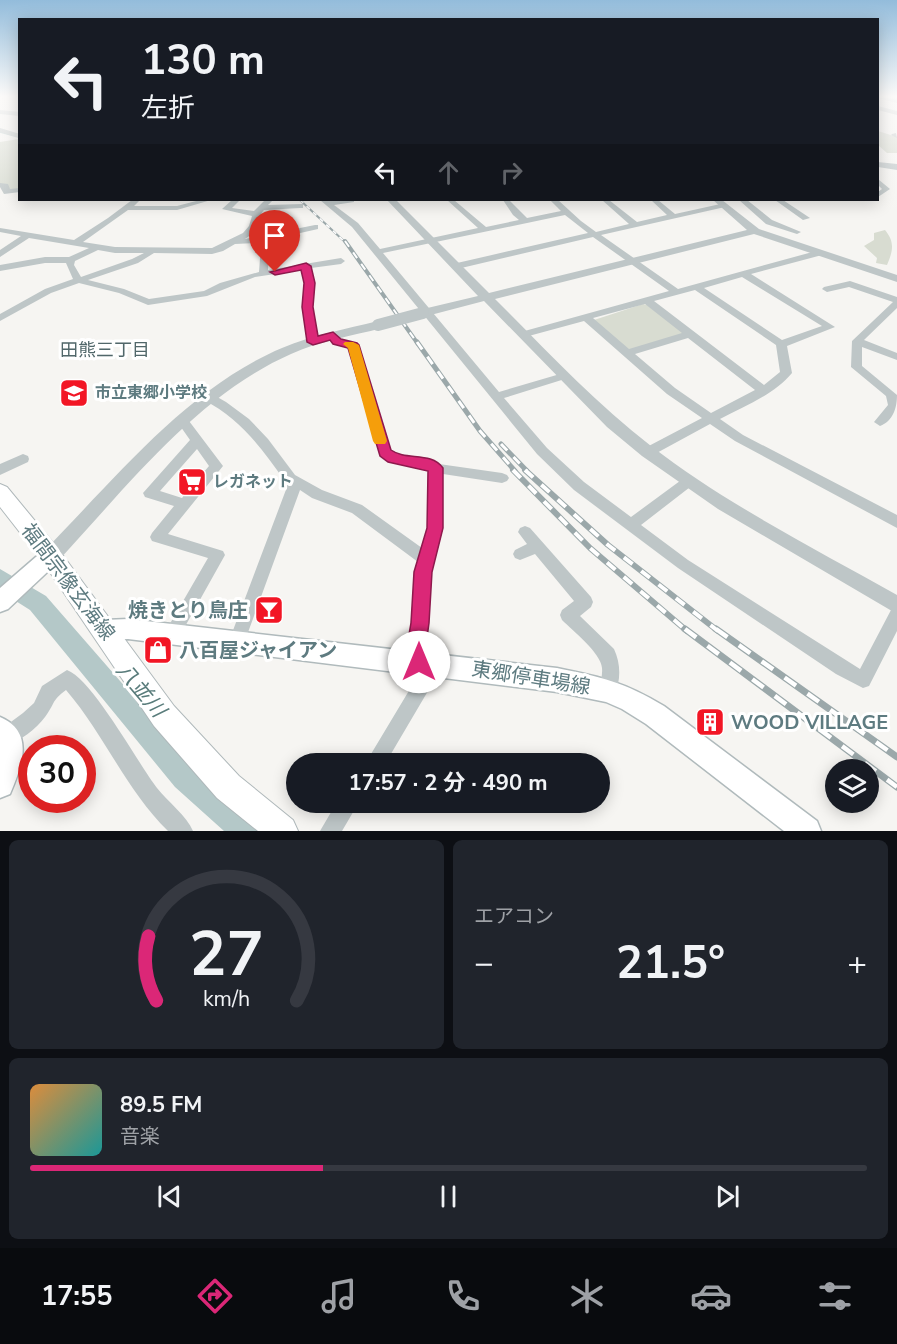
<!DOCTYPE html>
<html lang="ja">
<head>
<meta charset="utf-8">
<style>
  :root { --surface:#171b24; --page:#20242c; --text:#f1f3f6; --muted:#9ea1a6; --line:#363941; --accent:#db2777 }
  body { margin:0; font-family:"Nunito Sans","Noto Sans JP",sans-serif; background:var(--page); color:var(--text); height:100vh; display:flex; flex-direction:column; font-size:22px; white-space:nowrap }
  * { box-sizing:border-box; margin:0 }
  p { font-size:20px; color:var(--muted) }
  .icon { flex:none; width:33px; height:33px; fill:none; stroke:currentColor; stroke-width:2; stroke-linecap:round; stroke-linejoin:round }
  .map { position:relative; height:831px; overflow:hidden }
  .details { display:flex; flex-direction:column; gap:9px; padding:9px; background:#0d0f14; flex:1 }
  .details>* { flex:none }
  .top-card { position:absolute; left:18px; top:18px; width:861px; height:183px; border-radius:0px; box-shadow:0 3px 15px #0003; background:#171b24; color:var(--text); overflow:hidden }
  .controls { position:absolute; left:825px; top:759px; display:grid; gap:12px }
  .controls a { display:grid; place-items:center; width:54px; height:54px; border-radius:50%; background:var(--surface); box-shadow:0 3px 15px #0003; font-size:30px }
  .speed { position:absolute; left:18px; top:735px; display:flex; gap:12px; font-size:30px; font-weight:700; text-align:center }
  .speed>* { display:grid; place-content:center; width:78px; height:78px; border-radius:50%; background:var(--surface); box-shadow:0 3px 15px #0003; line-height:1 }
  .speed .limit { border:9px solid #d22; background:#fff; color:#111 }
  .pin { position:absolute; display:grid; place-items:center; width:51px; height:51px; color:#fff; margin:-62px -26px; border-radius:50% 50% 50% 0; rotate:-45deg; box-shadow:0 0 6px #0007 }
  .pin .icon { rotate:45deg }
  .me { position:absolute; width:66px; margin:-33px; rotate:0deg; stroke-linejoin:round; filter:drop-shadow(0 0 4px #0008) }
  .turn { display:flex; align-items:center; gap:21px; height:126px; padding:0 24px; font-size:27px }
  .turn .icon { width:78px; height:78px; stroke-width:2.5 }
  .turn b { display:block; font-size:42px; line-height:51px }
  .lanes { display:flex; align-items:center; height:57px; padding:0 24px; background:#0003; justify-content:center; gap:30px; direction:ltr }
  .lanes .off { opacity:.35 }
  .big { font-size:45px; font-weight:700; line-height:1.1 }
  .details .card { flex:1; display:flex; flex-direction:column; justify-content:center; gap:9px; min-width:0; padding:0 21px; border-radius:9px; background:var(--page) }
  .details .dial { align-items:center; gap:0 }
  .dial svg { height:156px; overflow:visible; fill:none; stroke:var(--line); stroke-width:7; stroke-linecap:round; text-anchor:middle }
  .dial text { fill:var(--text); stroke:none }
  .song { display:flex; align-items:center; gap:18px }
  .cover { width:72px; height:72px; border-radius:9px; background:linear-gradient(135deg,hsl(30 70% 55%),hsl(180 70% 35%)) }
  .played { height:6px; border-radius:3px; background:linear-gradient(90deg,var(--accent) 35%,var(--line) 35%) }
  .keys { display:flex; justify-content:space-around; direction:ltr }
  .heat { display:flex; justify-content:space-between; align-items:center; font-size:33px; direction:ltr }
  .details .tiles { flex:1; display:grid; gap:9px; grid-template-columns:1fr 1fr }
  .card:last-child { grid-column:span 2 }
  .trip { position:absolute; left:286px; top:753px; width:324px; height:60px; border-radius:30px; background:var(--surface); box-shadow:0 3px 15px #0003; font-weight:700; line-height:60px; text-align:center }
  .tabs { display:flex; height:96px; justify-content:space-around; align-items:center; background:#090b0e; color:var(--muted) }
  .tabs .icon { width:42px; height:42px }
  .tabs .on { color:var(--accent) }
  .tabs b { font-size:27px; color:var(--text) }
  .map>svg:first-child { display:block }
  .green { fill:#d8dcd1 }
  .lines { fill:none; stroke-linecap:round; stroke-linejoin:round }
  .stream { stroke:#b4c8c8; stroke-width:1.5 }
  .river { fill:#b4c8c8; fill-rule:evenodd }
  .secondary-casing { stroke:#b0babc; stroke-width:3 }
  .primary-casing { stroke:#afb8ba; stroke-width:2 }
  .minor { fill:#bec6c7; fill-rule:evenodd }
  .tertiary { fill:#bec6c7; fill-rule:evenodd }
  .secondary { fill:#fff; fill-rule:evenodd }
  .primary { fill:#fff; fill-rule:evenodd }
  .rail-far4-casing { stroke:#9ba8aa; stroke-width:2 }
  .rail-far3-casing { stroke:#9ba8aa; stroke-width:4 }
  .rail-far2-casing { stroke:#9ba8aa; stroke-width:5 }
  .rail-far1-casing { stroke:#9ba8aa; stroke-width:6 }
  .rail-casing { stroke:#9ba8aa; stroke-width:7 }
  .rail-far4 { stroke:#fff; stroke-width:1.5; stroke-dasharray:4.5; stroke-linecap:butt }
  .rail-far3 { stroke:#fff; stroke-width:2; stroke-dasharray:7; stroke-linecap:butt }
  .rail-far2 { stroke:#fff; stroke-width:3; stroke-dasharray:9; stroke-linecap:butt }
  .rail-far1 { stroke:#fff; stroke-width:4; stroke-dasharray:11; stroke-linecap:butt }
  .rail { stroke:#fff; stroke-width:4.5; stroke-dasharray:14; stroke-linecap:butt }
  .tertiary-bridge { stroke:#bec6c7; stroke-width:12 }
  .route { fill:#db2777; stroke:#8e194d; stroke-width:1.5 }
  .slow { fill:#f59e0b }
  .labels { text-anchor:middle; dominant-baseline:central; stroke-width:6; stroke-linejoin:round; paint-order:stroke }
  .poi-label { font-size:16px; font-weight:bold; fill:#5e7b80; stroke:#fff; text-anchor:start }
  .neighbourhood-label { font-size:18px; fill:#51676a; stroke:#fff }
  .near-street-label { font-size:20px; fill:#5e7b80; stroke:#fff }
  .near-poi-label { font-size:20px; font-weight:bold; fill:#5e7b80; stroke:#fff; text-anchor:start }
  .near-water-label { font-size:21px; font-style:italic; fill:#597c7b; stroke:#fff }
</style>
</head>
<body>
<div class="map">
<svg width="897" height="831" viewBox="0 0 897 831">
  <rect width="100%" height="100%" fill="#f6f5f2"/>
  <!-- green -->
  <path class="green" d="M 878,131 L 897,137 L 897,153 L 887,153 L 878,145 Z
    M 19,139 L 19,189 L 9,191 L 0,184 L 0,142 Z
    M 885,230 C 895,242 893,251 887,265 L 876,263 L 877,258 L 864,246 L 874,240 L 874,233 Z
    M 643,304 L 647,305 L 682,331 L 682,335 L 631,350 L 627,349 L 594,320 Z"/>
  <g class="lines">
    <!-- stream -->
    <path class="stream" d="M 0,132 L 18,137"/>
    <!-- river -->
    <path class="river" d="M 0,569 L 46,596 L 195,767 L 258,820 L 263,831 L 224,831 L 175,787 L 30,610 L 0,591 Z"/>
    <!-- secondary casing -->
    <g class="secondary-casing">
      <path id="secondary" d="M 51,548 L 58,550 L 61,556 L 58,562 L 8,609 L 0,612 L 0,588 L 44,550 Z
        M 128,619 L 557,668 C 602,677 624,682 664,706 L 817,821 L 821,831 L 784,831 L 646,724 L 622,709 L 606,702 L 557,692 L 128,639 L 104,640 L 96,637 L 93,630 L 96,623 L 104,620 Z
        M 0,717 C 36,732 21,768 10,794 L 0,798 Z"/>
    </g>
    <!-- primary casing -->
    <g class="primary-casing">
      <path id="primary" d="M 0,484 L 7,487 L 59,550 L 174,706 L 239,776 L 293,820 L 298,831 L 258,831 L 217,798 L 154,726 L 43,562 L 0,507 Z"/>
    </g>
    <!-- minor -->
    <path class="minor" d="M 878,97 L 897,99 L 897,103 L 878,98 Z
      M 0,110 L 20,112 L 20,116 L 0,114 Z
      M 0,128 L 20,134 L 20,138 L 0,132 Z
      M 896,133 L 897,138 L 891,135 L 892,134 Z
      M 878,179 L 890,189 L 878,197 L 878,192 L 882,189 L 878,185 Z
      M 0,183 L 8,184 L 10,189 L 20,188 L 20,192 L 4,194 L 0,187 Z
      M 132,200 L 140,200 L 134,206 L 177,206 L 200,200 L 211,200 L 177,210 L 128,210 L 83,242 L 115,247 L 212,248 L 243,233 L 249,226 L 252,216 L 222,209 L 232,200 L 240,200 L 232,208 L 254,211 L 265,200 L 273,200 L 268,205 L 303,204 L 303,208 L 300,208 L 264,210 C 255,220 259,231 245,239 L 315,225 L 318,225 L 318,229 L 265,241 L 269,244 L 268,270 L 341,258 L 345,261 L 341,264 L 311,268 L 314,283 L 312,307 L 318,342 L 317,344 L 309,344 L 308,342 L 302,307 L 304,283 L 302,270 L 255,277 L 207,296 L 148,305 L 119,293 L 79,283 L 51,293 L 0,321 L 0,314 L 45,289 L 73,279 L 66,263 L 45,263 L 0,271 L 0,265 L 45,257 L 69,257 L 89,248 L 29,238 L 0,257 L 0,250 L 21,236 L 0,232 L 0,228 L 74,240 L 108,218 ZM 256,243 L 261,245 L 259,272 L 220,283 L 204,291 L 149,299 L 124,289 L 88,280 L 138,263 L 154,253 L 212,254 L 223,251 L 235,244 ZM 98,250 L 115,253 L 144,253 L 132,259 L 81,277 L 74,265 L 75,261 Z
      M 320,200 L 354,200 L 354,202 L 334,205 L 358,223 L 380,249 L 478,228 L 447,200 L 454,200 L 486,227 L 519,220 L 513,215 L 503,200 L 509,200 L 527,218 L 561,211 L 550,200 L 558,200 L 581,221 L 596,232 L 629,224 L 602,200 L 609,200 L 637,222 L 667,215 L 651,200 L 658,200 L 675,214 L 725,203 L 725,207 L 601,235 L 678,289 L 816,251 L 822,251 L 822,255 L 751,274 L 835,327 L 787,346 L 792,373 C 774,395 744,406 720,419 L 743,435 L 897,515 L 897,528 L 735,441 L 710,424 L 653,455 L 643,455 L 642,452 L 643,449 L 702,418 L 667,394 L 584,321 L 525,337 L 520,334 L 521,332 L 669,291 L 593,237 L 457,269 L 453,266 L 457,263 L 588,233 L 565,215 L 383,253 L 499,392 L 560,374 L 568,374 L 570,376 L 568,378 L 504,398 L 547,448 L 584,482 L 631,517 L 684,478 L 694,478 L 696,481 L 694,484 L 641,525 L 688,560 L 860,669 L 891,610 L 897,608 L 897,631 L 869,686 L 863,688 L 836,674 L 678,568 L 574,490 L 537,454 L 352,227 ZM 742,277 L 822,326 L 782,340 L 704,288 ZM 695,290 L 776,345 L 780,372 L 764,385 L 654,301 ZM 645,304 L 682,333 L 629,349 L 593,318 ZM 688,338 L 755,390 L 711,413 L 675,388 L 635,354 Z
      M 739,200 L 747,200 L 772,220 L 801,232 L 797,234 L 766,224 Z
      M 775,200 L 783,200 L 810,218 L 803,220 Z
      M 850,281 L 897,297 L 897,308 L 864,340 L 897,353 L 897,360 L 862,347 L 862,366 L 897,395 C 897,408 893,421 880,426 L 874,422 L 888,405 L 886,396 L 851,367 L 852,341 L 893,302 L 849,287 L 827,292 L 822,289 L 824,287 Z
      M 333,333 L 337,334 L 341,340 L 357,343 L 358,345 L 391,450 L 400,454 L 423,458 L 439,464 L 502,473 L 507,475 L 509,478 L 507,481 L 502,483 L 443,474 L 442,528 L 431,572 L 424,652 L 428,662 L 428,691 L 385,764 L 365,764 L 410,689 L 410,662 L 408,652 L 415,572 L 418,562 L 352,513 L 312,498 L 300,490 L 243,646 L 237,649 L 231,646 L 229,641 L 287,487 L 284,480 C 261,447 240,419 204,400 L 202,397 L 204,394 L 212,394 L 226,402 L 249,419 L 268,439 L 295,475 L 322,490 L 362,505 L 422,548 L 428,528 L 429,470 L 392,461 L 380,455 L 348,347 L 333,344 L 328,336 Z
      M 182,416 L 186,417 L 223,466 L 168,534 L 223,551 L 225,555 L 178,639 L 172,642 L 166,639 L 164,634 L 208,558 L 152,541 L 150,537 L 152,533 L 174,506 L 145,497 L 143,493 L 190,440 L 176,420 ZM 197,449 L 209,466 L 182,498 L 160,491 Z
      M 23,454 L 28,456 L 29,459 L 28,462 L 0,475 L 0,464 Z
      M 525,526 L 530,528 L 591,597 L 593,602 L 591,607 L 580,616 L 614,649 C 621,664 621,681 614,696 L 608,699 L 602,696 C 598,686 603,678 602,668 C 601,653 573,631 562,620 L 560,615 L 562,610 L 574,601 L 535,554 L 520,560 L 515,558 L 513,554 L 515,550 L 527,544 L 518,532 L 520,528 Z
      M 67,670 C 93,680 137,762 157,788 C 168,802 187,816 193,831 L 168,831 C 126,790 104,734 66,690 C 51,701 55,704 45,717 C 36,729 20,741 6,746 L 0,744 L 0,730 L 23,713 L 34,703 L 42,686 Z
      M 337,802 L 359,802 L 342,831 L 320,831 Z"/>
    <!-- tertiary -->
    <path class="tertiary" d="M 878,106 L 897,111 L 897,115 L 878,110 Z
      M 878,162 L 897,164 L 897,170 L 878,167 Z
      M 387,200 L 396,200 L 489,293 L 747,230 L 713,200 L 722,200 L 759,229 L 897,275 L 897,282 L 754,234 L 495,299 C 545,349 594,402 651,446 C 726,504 814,548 897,595 L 897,614 L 718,509 L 642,456 L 607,427 L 484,301 L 423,317 L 419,316 L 417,313 L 419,310 L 478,296 Z
      M 378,321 L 384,325 L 382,328 C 352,336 319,341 291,354 C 196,396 127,487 58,561 L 51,564 L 44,561 L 42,556 L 44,551 C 115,479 187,388 282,348 C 312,335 346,329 378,321 Z"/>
    <!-- secondary -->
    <use href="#secondary" class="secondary"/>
    <!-- primary -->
    <use href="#primary" class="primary"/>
    <!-- rail-far4 casing -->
    <g class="rail-far4-casing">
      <path id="rail-far4" d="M 300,200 L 346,243"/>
    </g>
    <!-- rail-far3 casing -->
    <g class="rail-far3-casing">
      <path id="rail-far3" d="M 345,241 L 418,344"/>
    </g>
    <!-- rail-far2 casing -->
    <g class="rail-far2-casing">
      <path id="rail-far2" d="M 417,342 L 480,431 L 515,471
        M 501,444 L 527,471"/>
    </g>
    <!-- rail-far1 casing -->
    <g class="rail-far1-casing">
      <path id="rail-far1" d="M 513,470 L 590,548 L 687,631
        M 525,470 L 608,545 L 718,631"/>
    </g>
    <!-- rail casing -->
    <g class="rail-casing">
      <path id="rail" d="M 685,629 L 897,787
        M 716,629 L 897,757"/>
    </g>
    <!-- rail-far4 -->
    <use href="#rail-far4" class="rail-far4"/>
    <!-- rail-far3 -->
    <use href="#rail-far3" class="rail-far3"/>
    <!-- rail-far2 -->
    <use href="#rail-far2" class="rail-far2"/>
    <!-- rail-far1 -->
    <use href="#rail-far1" class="rail-far1"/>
    <!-- rail -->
    <use href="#rail" class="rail"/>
    <!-- tertiary-bridge -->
    <path class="tertiary-bridge" d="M 378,325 L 423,313"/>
  </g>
  <!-- sky -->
  <linearGradient id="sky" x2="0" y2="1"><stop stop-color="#93bcdb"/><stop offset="0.45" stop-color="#fbfaf9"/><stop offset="1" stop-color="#fbfaf9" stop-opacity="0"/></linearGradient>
  <rect width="897" height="214" fill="url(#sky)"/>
  <!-- route -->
  <path class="route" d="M 306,263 L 311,266 L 315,283 L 313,307 L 318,336 L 333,332 L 341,339 L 357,343 L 359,345 L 391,450 C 406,461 431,451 443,468 L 443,528 L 432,572 L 429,623 L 425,652 L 429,662 L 426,669 L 419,671 L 412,669 L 406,652 L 411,623 L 414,572 L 427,528 L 428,471 L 388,462 L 380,456 L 348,348 L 333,344 L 330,340 L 313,345 L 307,342 L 302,307 L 304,283 L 301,270 L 275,275 L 270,272 Z"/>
  <!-- slow -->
  <path class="slow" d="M 345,342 L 353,342 L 359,345 L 387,441 L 385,444 L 375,444 L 373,441 L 348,348 L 343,344 Z"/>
  <!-- icons -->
  <defs>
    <g id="school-square" transform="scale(1.5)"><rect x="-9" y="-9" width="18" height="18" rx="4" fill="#f21625" stroke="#fff"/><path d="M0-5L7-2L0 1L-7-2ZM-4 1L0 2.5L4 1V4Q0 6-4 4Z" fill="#fff"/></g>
    <g id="supermarket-square" transform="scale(1.5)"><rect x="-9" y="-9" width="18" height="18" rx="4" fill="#f21625" stroke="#fff"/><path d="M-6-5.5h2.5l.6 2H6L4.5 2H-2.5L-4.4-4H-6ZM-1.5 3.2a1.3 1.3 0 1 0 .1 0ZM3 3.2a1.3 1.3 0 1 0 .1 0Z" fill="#fff"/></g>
    <g id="bar-square" transform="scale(1.5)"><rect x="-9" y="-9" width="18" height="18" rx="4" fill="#f21625" stroke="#fff"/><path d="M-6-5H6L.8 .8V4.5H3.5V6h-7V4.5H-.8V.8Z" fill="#fff"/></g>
    <g id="shop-square" transform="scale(1.5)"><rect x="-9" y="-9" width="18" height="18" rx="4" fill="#f21625" stroke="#fff"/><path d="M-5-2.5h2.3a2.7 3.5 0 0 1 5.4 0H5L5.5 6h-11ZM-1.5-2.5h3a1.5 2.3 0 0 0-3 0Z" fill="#fff"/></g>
    <g id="building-square" transform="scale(1.5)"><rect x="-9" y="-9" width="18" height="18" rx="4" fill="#f21625" stroke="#fff"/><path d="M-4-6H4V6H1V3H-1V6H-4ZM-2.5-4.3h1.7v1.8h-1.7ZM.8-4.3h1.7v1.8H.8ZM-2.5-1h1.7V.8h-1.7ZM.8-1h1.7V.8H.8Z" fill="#fff"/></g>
  </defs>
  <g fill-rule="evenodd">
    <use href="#school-square" x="74" y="393"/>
    <use href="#supermarket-square" x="192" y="482"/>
    <use href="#bar-square" x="269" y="610"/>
    <use href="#shop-square" x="158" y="650"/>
    <use href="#building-square" x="710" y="722"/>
  </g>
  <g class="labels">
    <!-- poi labels -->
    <g class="poi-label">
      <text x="95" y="393">市立東郷小学校</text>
      <text x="213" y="482">レガネット</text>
    </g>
    <!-- neighbourhood labels -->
    <g class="neighbourhood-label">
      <text x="105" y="350">田熊三丁目</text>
    </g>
    <!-- near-street labels -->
    <g class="near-street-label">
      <text transform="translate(68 582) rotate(53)">福間宗像玄海線</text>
      <text transform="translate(531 678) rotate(9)">東郷停車場線</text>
    </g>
    <!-- near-poi labels -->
    <g class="near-poi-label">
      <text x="248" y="610" text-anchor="end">焼きとり鳥庄</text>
      <text x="179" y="650">八百屋ジャイアン</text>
      <text x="731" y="722">WOOD VILLAGE</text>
    </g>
    <!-- near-water labels -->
    <g class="near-water-label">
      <text transform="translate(141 690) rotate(50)">八並川</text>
    </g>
  </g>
</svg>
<div class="controls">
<a><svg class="icon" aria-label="layers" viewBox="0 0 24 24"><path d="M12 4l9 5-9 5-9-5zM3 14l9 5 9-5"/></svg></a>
</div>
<div class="speed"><div class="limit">30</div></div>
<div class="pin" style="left:275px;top:272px;background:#d93025"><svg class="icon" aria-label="arrive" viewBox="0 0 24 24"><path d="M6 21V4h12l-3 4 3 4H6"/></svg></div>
<svg class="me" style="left:419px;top:662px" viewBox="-20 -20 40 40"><circle r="19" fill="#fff"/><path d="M0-13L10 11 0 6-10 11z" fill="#db2777"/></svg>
<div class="trip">17:57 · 2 分 · 490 m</div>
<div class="top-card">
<div class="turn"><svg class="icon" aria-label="left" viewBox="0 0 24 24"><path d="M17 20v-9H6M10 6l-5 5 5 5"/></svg><div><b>130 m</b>左折</div></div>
<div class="lanes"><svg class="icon" aria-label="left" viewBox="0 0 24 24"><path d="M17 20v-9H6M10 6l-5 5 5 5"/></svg><svg class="icon off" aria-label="ahead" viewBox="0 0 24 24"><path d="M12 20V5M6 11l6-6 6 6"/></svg><svg class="icon off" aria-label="right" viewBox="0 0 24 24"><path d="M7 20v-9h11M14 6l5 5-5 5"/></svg></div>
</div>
</div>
<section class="details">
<div class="tiles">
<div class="card dial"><svg viewBox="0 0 100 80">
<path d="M14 69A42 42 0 1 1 86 69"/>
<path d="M14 69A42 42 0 0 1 10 36" stroke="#db2777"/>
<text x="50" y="56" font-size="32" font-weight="700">27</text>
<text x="50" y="72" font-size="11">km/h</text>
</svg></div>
<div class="card"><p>エアコン</p>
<div class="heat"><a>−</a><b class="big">21.5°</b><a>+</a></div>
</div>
<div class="card">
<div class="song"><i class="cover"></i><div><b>89.5 FM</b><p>音楽</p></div></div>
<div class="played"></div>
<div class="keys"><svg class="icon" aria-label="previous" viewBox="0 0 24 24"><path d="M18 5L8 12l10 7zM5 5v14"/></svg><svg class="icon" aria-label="pause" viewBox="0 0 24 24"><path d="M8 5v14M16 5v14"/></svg><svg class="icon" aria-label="next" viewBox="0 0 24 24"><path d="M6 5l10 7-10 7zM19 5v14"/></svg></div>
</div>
</div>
</section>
<nav class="tabs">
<b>17:55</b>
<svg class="icon on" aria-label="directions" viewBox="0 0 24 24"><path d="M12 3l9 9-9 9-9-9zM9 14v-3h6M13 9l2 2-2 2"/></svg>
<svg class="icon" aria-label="music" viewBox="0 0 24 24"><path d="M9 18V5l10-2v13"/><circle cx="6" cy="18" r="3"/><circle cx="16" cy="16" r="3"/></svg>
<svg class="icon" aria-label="phone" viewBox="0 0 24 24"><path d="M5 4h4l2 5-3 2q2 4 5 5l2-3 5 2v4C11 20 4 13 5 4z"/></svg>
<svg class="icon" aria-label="climate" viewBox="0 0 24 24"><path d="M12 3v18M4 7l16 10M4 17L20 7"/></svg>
<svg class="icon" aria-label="car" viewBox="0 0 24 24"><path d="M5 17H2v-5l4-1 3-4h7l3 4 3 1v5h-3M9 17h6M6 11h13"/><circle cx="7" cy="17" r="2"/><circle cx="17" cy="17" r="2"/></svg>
<svg class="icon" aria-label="filters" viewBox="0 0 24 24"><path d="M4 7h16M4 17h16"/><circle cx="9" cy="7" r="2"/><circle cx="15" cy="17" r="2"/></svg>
</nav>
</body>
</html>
